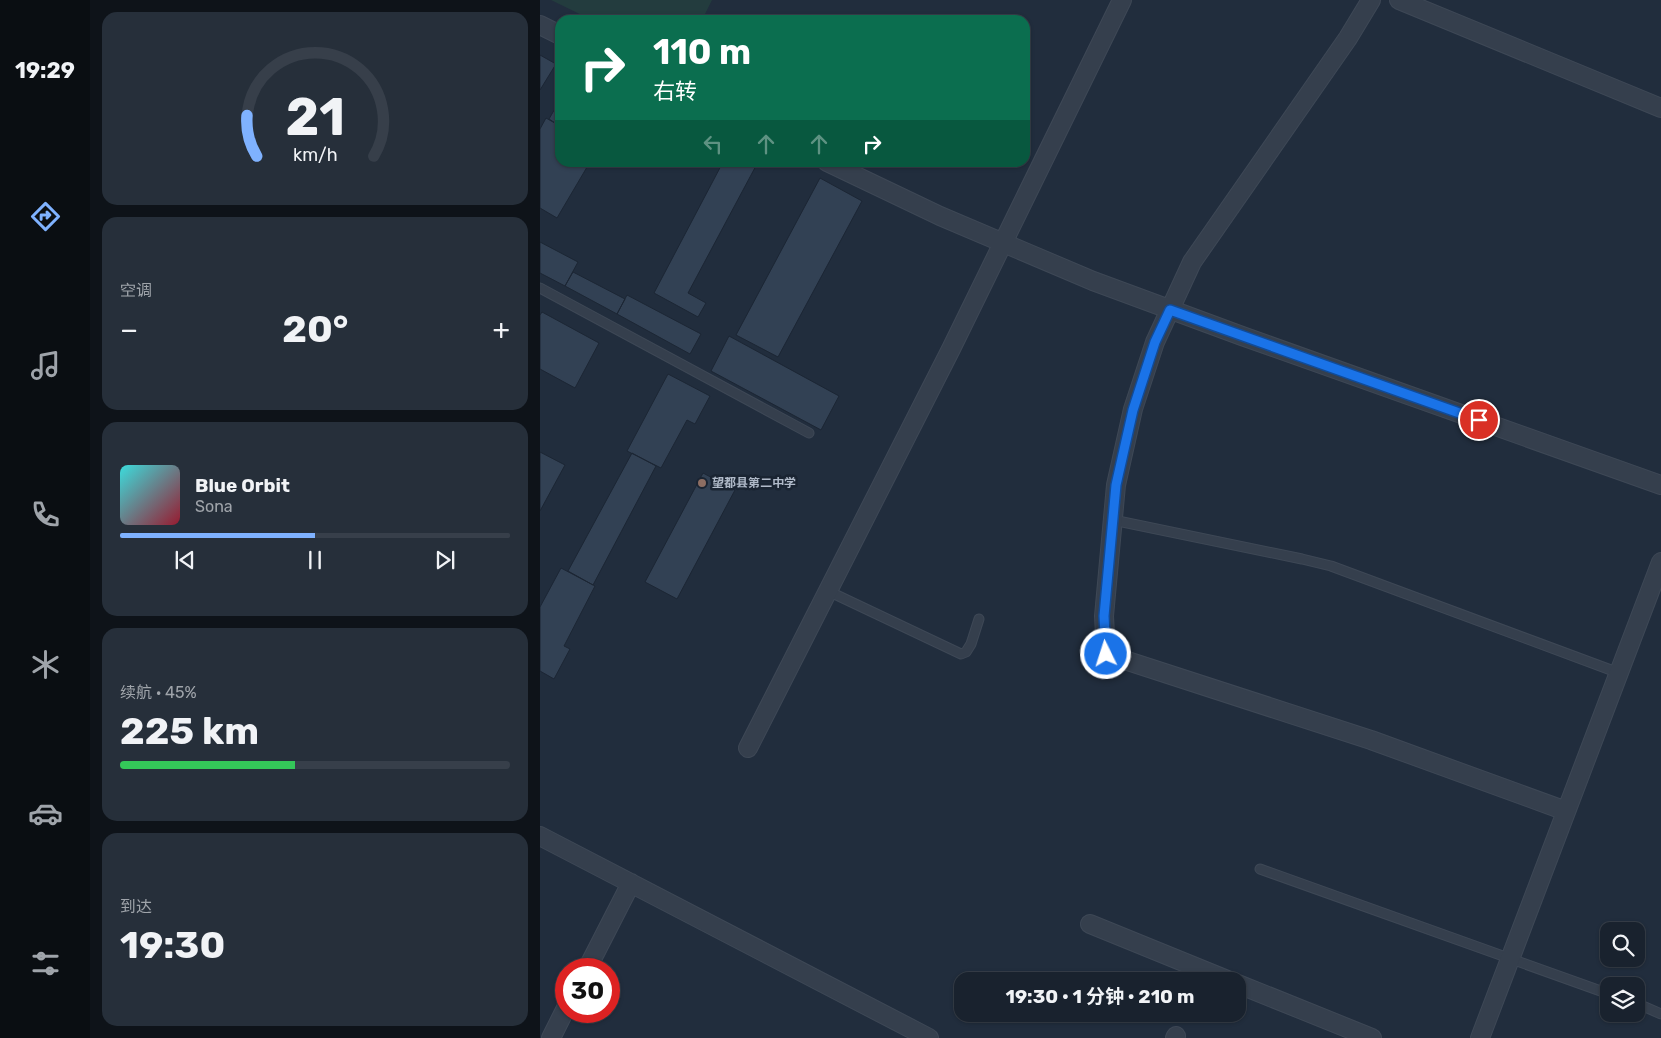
<!DOCTYPE html>
<html lang="zh">
<head>
<meta charset="utf-8">
<style>
  :root { --surface:#19222e; --page:#262f3a; --text:#f1f3f6; --muted:#9fa4aa; --line:#373f4a; --accent:#7fb2ff }
  body { margin:0; font-family:Rubik,"Noto Sans SC",sans-serif; background:var(--page); color:var(--text); height:100vh; display:flex; flex-direction:column; font-size:19px; white-space:nowrap }
  * { box-sizing:border-box; margin:0 }
  p { font-size:16px; color:var(--muted) }
  .icon { flex:none; width:28px; height:28px; fill:none; stroke:currentColor; stroke-width:2; stroke-linecap:round; stroke-linejoin:round }
  .map { position:relative; flex:1; overflow:hidden }
  .sheet { display:flex; flex-direction:column; gap:12px; padding:12px; background:#0e1319; width:450px }
  .sheet>* { flex:none }
  .hud { position:absolute; left:15px; top:15px; width:475px; height:152px; border-radius:15px; box-shadow:0 1px 4px #0004,0 0 0 1px var(--line); background:#0b6e4f; color:#fff; overflow:hidden }
  .fabs { position:absolute; left:1060px; top:922px; display:grid; gap:10px }
  .fabs a { display:grid; place-items:center; width:45px; height:45px; border-radius:10px; background:var(--surface); box-shadow:0 1px 4px #0004,0 0 0 1px var(--line); font-size:25px }
  .speed { position:absolute; left:15px; top:958px; display:flex; gap:10px; font-size:25px; font-weight:700; text-align:center }
  .speed>* { display:grid; place-content:center; width:65px; height:65px; border-radius:50%; background:var(--surface); box-shadow:0 1px 4px #0004,0 0 0 1px var(--line); line-height:1 }
  .speed .limit { border:8px solid #d22; background:#fff; color:#111 }
  .pin { position:absolute; display:grid; place-items:center; width:42px; height:42px; color:#fff; margin:-21px; border:2px solid #fff; border-radius:50%; box-shadow:0 1px 5px #0007 }
  .me { position:absolute; width:55px; margin:-28px; rotate:356deg; stroke-linejoin:round; filter:drop-shadow(0 0 4px #0008) }
  .turn { display:flex; align-items:center; gap:18px; height:105px; padding:0 15px; font-size:22px }
  .turn .icon { width:65px; height:65px; stroke-width:2.5 }
  .turn b { display:block; font-size:35px; line-height:42px }
  .lanes { display:flex; align-items:center; height:48px; padding:0 15px; background:#0003; justify-content:center; gap:25px; direction:ltr }
  .lanes .off { opacity:.35 }
  .big { font-size:38px; font-weight:700; line-height:1.1 }
  .sheet .card { flex:1; display:flex; flex-direction:column; justify-content:center; gap:8px; min-width:0; padding:0 18px; border-radius:15px; background:var(--page) }
  .sheet .dial { align-items:center; gap:0 }
  .dial svg { height:130px; overflow:visible; fill:none; stroke:var(--line); stroke-width:7; stroke-linecap:round; text-anchor:middle }
  .dial text { fill:var(--text); stroke:none }
  .song { display:flex; align-items:center; gap:15px }
  .cover { width:60px; height:60px; border-radius:8px; background:linear-gradient(135deg,hsl(180 70% 55%),hsl(350 70% 35%)) }
  .played { height:5px; border-radius:2px; background:linear-gradient(90deg,var(--accent) 50%,var(--line) 50%) }
  .keys { display:flex; justify-content:space-around; direction:ltr }
  .heat { display:flex; justify-content:space-between; align-items:center; font-size:28px; direction:ltr }
  .charge { height:8px; border-radius:4px; background:linear-gradient(90deg,#34c759 45%,var(--line) 0) }
  .trip { position:absolute; left:414px; top:972px; width:292px; height:50px; border-radius:15px; background:var(--surface); box-shadow:0 1px 4px #0004,0 0 0 1px var(--line); font-weight:700; line-height:50px; text-align:center }
  main { display:flex; flex:1; min-height:0 }
  .tab-bar { display:flex; flex-direction:column; width:90px; justify-content:space-around; align-items:center; background:#0a0e12; color:var(--muted) }
  .tab-bar .icon { width:35px; height:35px }
  .tab-bar .active { color:var(--accent) }
  .tab-bar b { font-size:22px; color:var(--text) }
  .map>svg:first-child { display:block }
  .green { fill:#233c3e }
  .building { fill:#324154; stroke:#1c2634 }
  .lines { fill:none; stroke-linecap:round; stroke-linejoin:round }
  .lane-casing { stroke:#3e4856; stroke-width:11 }
  .street-casing { stroke:#3e4856; stroke-width:20 }
  .lane { stroke:#353f4d; stroke-width:9 }
  .street { stroke:#353f4d; stroke-width:18 }
  .route-casing { stroke:#114b97; stroke-width:12 }
  .route { stroke:#1a73e8; stroke-width:9 }
  .education-dot { fill:#8d6e63; stroke:#1a2432; stroke-width:2 }
  .labels { text-anchor:middle; dominant-baseline:central; stroke-width:5; stroke-linejoin:round; paint-order:stroke }
  .poi-label { font-size:12px; font-weight:bold; fill:#b0bac9; stroke:#1a2432; text-anchor:start }
</style>
</head>
<body>
<main>
<nav class="tab-bar">
<b>19:29</b>
<svg class="icon active" aria-label="directions" viewBox="0 0 24 24"><path d="M12 3l9 9-9 9-9-9zM9 14v-3h6M13 9l2 2-2 2"/></svg>
<svg class="icon" aria-label="music" viewBox="0 0 24 24"><path d="M9 18V5l10-2v13"/><circle cx="6" cy="18" r="3"/><circle cx="16" cy="16" r="3"/></svg>
<svg class="icon" aria-label="phone" viewBox="0 0 24 24"><path d="M5 4h4l2 5-3 2q2 4 5 5l2-3 5 2v4C11 20 4 13 5 4z"/></svg>
<svg class="icon" aria-label="climate" viewBox="0 0 24 24"><path d="M12 3v18M4 7l16 10M4 17L20 7"/></svg>
<svg class="icon" aria-label="car" viewBox="0 0 24 24"><path d="M5 17H2v-5l4-1 3-4h7l3 4 3 1v5h-3M9 17h6M6 11h13"/><circle cx="7" cy="17" r="2"/><circle cx="17" cy="17" r="2"/></svg>
<svg class="icon" aria-label="filters" viewBox="0 0 24 24"><path d="M4 7h16M4 17h16"/><circle cx="9" cy="7" r="2"/><circle cx="15" cy="17" r="2"/></svg>
</nav>
<section class="sheet">
<div class="card dial"><svg viewBox="0 0 100 80">
<path d="M14 69A42 42 0 1 1 86 69"/>
<path d="M14 69A42 42 0 0 1 8 44" stroke="#7fb2ff"/>
<text x="50" y="56" font-size="32" font-weight="700">21</text>
<text x="50" y="72" font-size="11">km/h</text>
</svg></div>
<div class="card"><p>空调</p>
<div class="heat"><a>−</a><b class="big">20°</b><a>+</a></div>
</div>
<div class="card">
<div class="song"><i class="cover"></i><div><b>Blue Orbit</b><p>Sona</p></div></div>
<div class="played"></div>
<div class="keys"><svg class="icon" aria-label="previous" viewBox="0 0 24 24"><path d="M18 5L8 12l10 7zM5 5v14"/></svg><svg class="icon" aria-label="pause" viewBox="0 0 24 24"><path d="M8 5v14M16 5v14"/></svg><svg class="icon" aria-label="next" viewBox="0 0 24 24"><path d="M6 5l10 7-10 7zM19 5v14"/></svg></div>
</div>
<div class="card"><p>续航 · 45%</p><b class="big">225 km</b><div class="charge"></div></div>
<div class="card"><p>到达</p><b class="big">19:30</b></div>
</section>
<div class="map">
<svg width="1121" height="1038" viewBox="0 0 1121 1038">
  <rect width="100%" height="100%" fill="#212d3d"/>
  <!-- green -->
  <path class="green" d="M 11,0 L 172,0 L 162,20 L 52,20 Z"/>
  <!-- building -->
  <path class="building" d="M 0,55 L 16,64 L 0,90 Z
    M 20,100 L 20,126 L 9,119 Z
    M 6,118 L 20,126 L 20,162 L 50,162 L 17,218 L 0,208 L 0,129 Z
    M 183,162 L 218,162 L 148,293 L 166,303 L 158,317 L 114,293 Z
    M 280,178 L 322,201 L 238,357 L 196,335 Z
    M 0,242 L 38,262 L 25,286 L 0,273 Z
    M 33,272 L 85,299 L 77,314 L 25,286 Z
    M 87,295 L 161,334 L 150,354 L 77,314 Z
    M 2,312 L 59,343 L 35,388 L 0,369 L 0,315 Z
    M 189,336 L 299,396 L 281,430 L 171,371 Z
    M 128,374 L 170,396 L 155,424 L 147,420 L 121,468 L 87,451 Z
    M 0,452 L 25,465 L 0,511 Z
    M 92,453 L 116,466 L 53,585 L 28,571 Z
    M 163,473 L 195,490 L 137,599 L 105,582 Z
    M 21,568 L 55,586 L 24,646 L 30,649 L 14,679 L 0,671 L 0,607 Z"/>
  <g class="lines">
    <!-- lane casing -->
    <g class="lane-casing">
      <path id="lane" d="M 0,288 L 269,433
        M 573,520 L 762,559 L 791,566 L 1079,673
        M 288,591 L 421,654 L 426,652 L 431,644 L 439,619
        M 720,869 L 1069,994
        M 1096,1003 L 1121,1014"/>
    </g>
    <!-- street casing -->
    <g class="street-casing">
      <path id="street" d="M 831,0 L 808,38 L 652,262 L 615,342 L 593,409 L 576,485 L 564,616 L 566,654 L 831,740 L 1026,811
        M 859,0 L 1121,108
        M 0,25 L 20,35
        M 287,162 L 400,216 L 553,281 L 702,336 L 1121,485
        M 208,748 L 411,349 L 582,0
        M 0,836 L 389,1038
        M 550,924 L 690,981
        M 47,969 L 91,883
        M 698,984 L 832,1038
        M 11,1038 L 26,1008
        M 635,1038 L 636,1036
        M 940,1038 L 1121,562"/>
    </g>
    <!-- lane -->
    <use href="#lane" class="lane"/>
    <!-- street -->
    <use href="#street" class="street"/>
  </g>
  <g class="lines">
    <!-- route casing -->
    <g class="route-casing">
      <path id="route" d="M 566,654 L 564,616 L 576,485 L 593,410 L 615,342 L 630,310 L 939,420"/>
    </g>
    <!-- route -->
    <use href="#route" class="route"/>
  </g>
  <!-- markers -->
  <circle class="education-dot" cx="162" cy="483" r="5"/>
  <g class="labels">
    <!-- poi labels -->
    <g class="poi-label">
      <text x="172" y="483">望都县第二中学</text>
    </g>
  </g>
</svg>
<div class="fabs">
<a><svg class="icon" aria-label="search" viewBox="0 0 24 24"><circle cx="10" cy="10" r="6"/><path d="M15 15l6 6"/></svg></a>
<a><svg class="icon" aria-label="layers" viewBox="0 0 24 24"><path d="M12 4l9 5-9 5-9-5zM3 14l9 5 9-5"/></svg></a>
</div>
<div class="speed"><div class="limit">30</div></div>
<div class="pin" style="left:939px;top:420px;background:#d93025"><svg class="icon" aria-label="arrive" viewBox="0 0 24 24"><path d="M6 21V4h12l-3 4 3 4H6"/></svg></div>
<svg class="me" style="left:566px;top:654px" viewBox="-20 -20 40 40"><circle r="17" fill="#1a73e8" stroke="#fff" stroke-width="3"/><path d="M0-11L8 9 0 5-8 9z" fill="#fff"/></svg>
<div class="trip">19:30 · 1 分钟 · 210 m</div>
<div class="hud">
<div class="turn"><svg class="icon" aria-label="right" viewBox="0 0 24 24"><path d="M7 20v-9h11M14 6l5 5-5 5"/></svg><div><b>110 m</b>右转</div></div>
<div class="lanes"><svg class="icon off" aria-label="left" viewBox="0 0 24 24"><path d="M17 20v-9H6M10 6l-5 5 5 5"/></svg><svg class="icon off" aria-label="ahead" viewBox="0 0 24 24"><path d="M12 20V5M6 11l6-6 6 6"/></svg><svg class="icon off" aria-label="ahead" viewBox="0 0 24 24"><path d="M12 20V5M6 11l6-6 6 6"/></svg><svg class="icon" aria-label="right" viewBox="0 0 24 24"><path d="M7 20v-9h11M14 6l5 5-5 5"/></svg></div>
</div>
</div>
</main>
</body>
</html>
